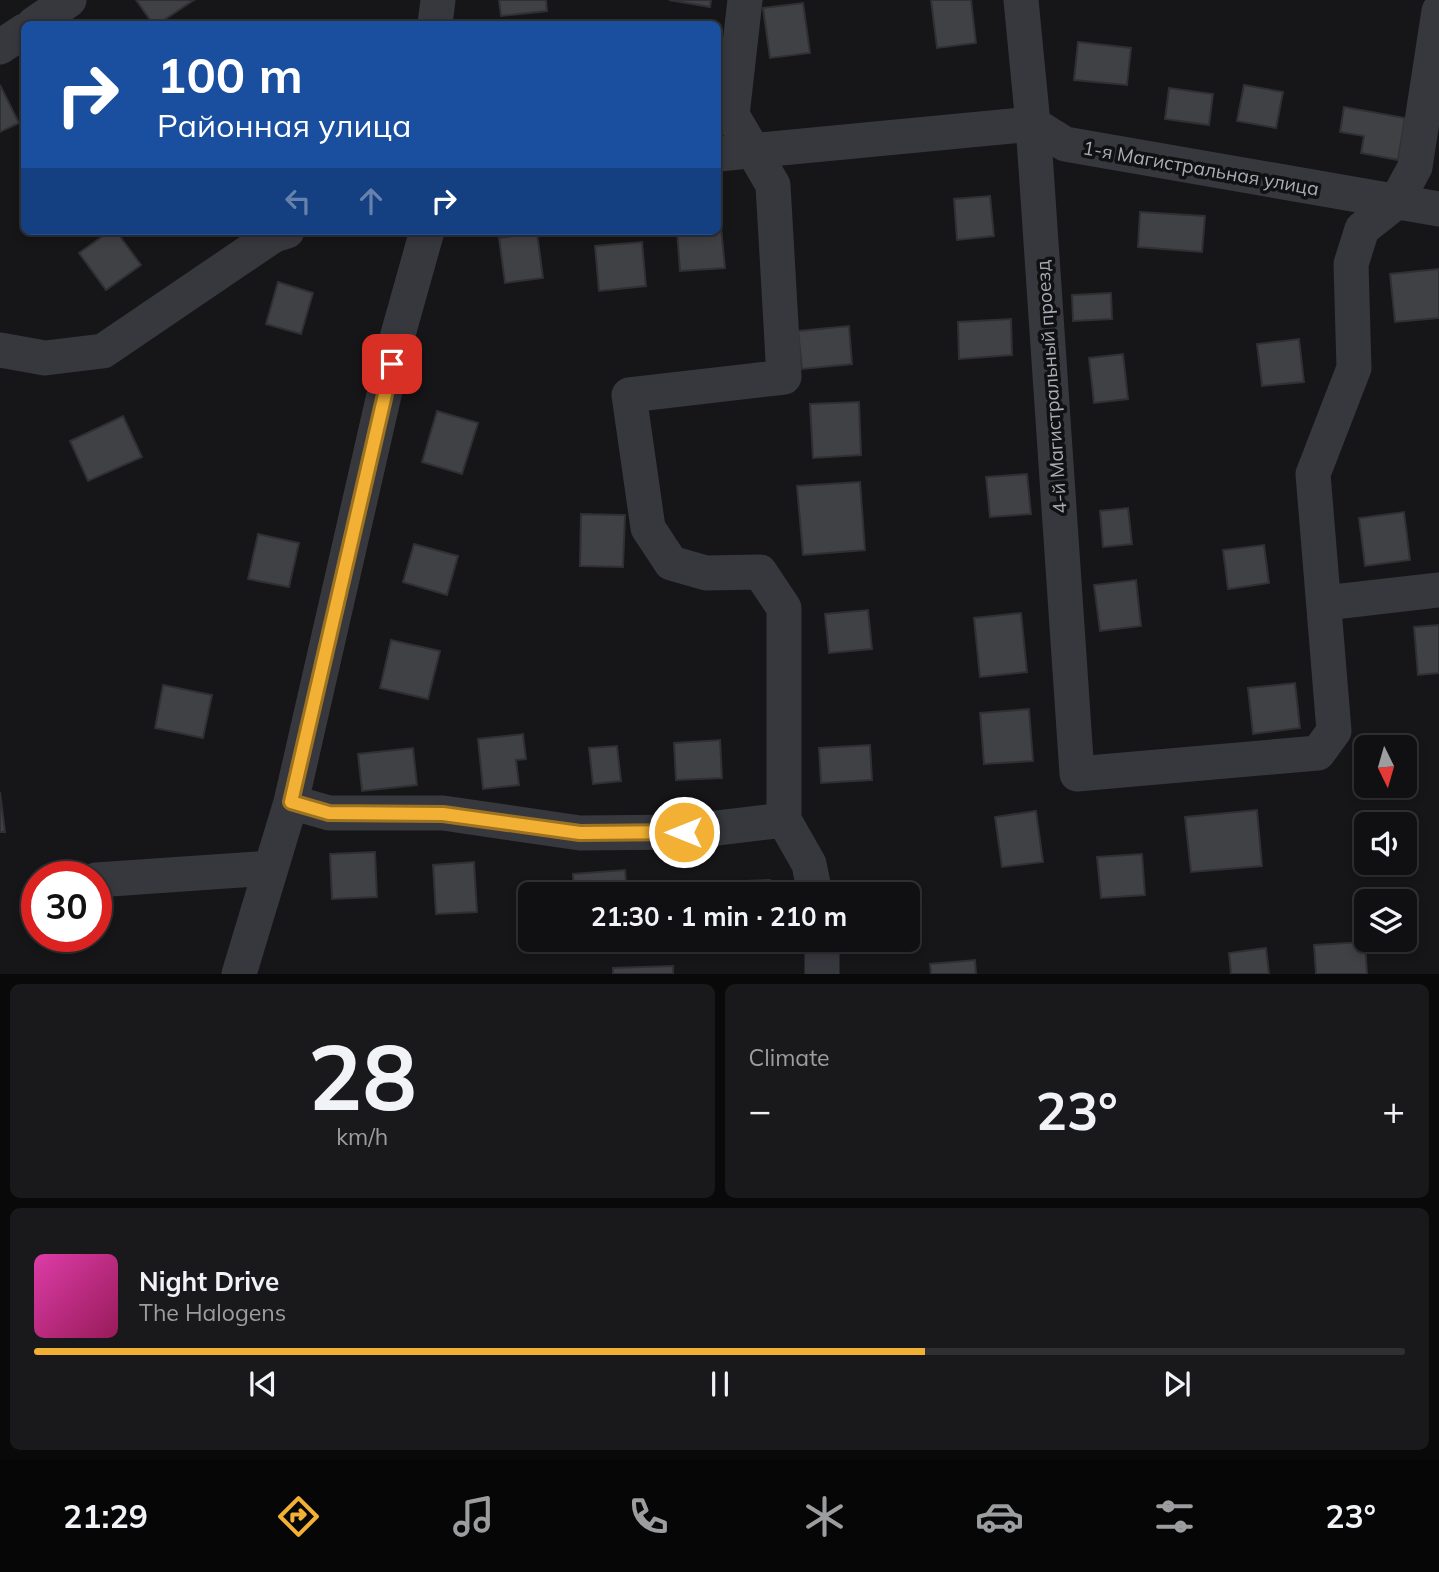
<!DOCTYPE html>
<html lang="en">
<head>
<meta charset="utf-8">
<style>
  :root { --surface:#101012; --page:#19191b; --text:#f1f3f6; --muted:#9c9d9f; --line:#303032; --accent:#f2b134 }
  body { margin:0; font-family:Mulish,sans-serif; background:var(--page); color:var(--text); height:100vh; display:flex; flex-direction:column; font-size:26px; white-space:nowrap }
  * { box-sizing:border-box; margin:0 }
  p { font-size:23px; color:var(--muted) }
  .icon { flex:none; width:38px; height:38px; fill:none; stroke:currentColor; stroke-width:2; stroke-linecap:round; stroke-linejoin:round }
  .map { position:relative; height:974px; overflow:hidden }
  .drawer { display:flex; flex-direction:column; gap:10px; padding:10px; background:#09090a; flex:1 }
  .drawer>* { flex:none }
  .hud { position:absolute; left:21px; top:21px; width:700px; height:214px; border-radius:10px; box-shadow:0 4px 10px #0003,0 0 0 2px var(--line); background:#1a4fa0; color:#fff; overflow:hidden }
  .needle { width:46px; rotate:175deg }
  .buttons { position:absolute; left:1354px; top:735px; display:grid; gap:14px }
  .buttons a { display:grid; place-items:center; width:63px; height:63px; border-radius:10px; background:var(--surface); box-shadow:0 4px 10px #0003,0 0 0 2px var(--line); font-size:35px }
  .speed { position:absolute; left:21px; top:861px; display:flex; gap:14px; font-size:35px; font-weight:700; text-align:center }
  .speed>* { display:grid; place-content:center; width:91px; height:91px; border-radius:50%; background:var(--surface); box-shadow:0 4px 10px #0003,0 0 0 2px var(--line); line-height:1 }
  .speed .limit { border:10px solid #d22; background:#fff; color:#111 }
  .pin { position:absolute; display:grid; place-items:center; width:60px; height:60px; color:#fff; margin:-30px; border-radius:14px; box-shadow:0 4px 10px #0006 }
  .me { position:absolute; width:77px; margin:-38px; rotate:270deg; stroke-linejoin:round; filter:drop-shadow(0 0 5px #0008) }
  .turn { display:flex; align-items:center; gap:24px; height:147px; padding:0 21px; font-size:32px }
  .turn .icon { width:91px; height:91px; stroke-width:2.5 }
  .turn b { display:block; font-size:49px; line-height:60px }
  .lanes { display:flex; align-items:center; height:66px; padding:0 21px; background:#0003; justify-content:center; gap:35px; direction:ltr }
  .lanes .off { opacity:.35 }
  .big { font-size:52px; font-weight:700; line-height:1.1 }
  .drawer .tile { flex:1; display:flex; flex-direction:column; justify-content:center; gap:10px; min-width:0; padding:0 24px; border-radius:10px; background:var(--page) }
  .drawer .dial { align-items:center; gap:0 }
  .dial b { font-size:91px; line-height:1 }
  .song { display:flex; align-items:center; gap:21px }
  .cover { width:84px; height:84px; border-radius:10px; background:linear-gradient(135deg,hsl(320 70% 55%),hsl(330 70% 35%)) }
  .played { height:7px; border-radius:4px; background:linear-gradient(90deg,var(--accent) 65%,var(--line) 65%) }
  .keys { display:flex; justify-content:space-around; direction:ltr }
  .heat { display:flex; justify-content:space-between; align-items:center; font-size:38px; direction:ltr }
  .drawer .tiles { flex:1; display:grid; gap:10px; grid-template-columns:1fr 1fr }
  .tile:last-child { grid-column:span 2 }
  .trip { position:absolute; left:518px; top:882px; width:402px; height:70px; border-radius:10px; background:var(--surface); box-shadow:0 4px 10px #0003,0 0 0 2px var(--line); font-weight:700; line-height:70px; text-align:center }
  .dock { display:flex; height:112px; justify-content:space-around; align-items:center; background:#060607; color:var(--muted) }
  .dock .icon { width:49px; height:49px }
  .dock .on { color:var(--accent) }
  .dock b { font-size:32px; color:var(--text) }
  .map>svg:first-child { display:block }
  .building { fill:#404145; stroke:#303034; stroke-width:2 }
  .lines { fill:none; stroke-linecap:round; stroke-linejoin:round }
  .minor { stroke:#37383d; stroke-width:35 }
  .route-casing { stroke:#9d7322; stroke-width:18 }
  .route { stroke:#f2b134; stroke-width:12 }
  .labels { text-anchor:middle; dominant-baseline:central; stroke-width:7; stroke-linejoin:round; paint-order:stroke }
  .street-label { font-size:19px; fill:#a8adb8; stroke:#111113 }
</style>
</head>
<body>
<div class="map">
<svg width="1439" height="974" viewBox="0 0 1439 974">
  <rect width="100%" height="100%" fill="#161618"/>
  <!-- building -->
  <path class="building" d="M 136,0 L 194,0 L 158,24 L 153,24 Z
    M 499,0 L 546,0 L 547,11 L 501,16 Z
    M 669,0 L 711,0 L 710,7 Z
    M 931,0 L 971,0 L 976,43 L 937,48 Z
    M 803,3 L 810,53 L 770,58 L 763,8 Z
    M 1078,42 L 1131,48 L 1127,85 L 1074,80 Z
    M 0,85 L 19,123 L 0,132 Z
    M 1244,85 L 1283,92 L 1276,128 L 1237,121 Z
    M 1169,88 L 1213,94 L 1209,125 L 1165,119 Z
    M 1344,107 L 1405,118 L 1398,160 L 1361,153 L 1364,136 L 1340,132 Z
    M 990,196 L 994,236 L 957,240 L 954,199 Z
    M 1140,212 L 1205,216 L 1202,252 L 1138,247 Z
    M 720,217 L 725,268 L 680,271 L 677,231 L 718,231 L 718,218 Z
    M 110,231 L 116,231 L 141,265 L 106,290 L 79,253 Z
    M 537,233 L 543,278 L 505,283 L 499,238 Z
    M 642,242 L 646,286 L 599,291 L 595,246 Z
    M 1439,269 L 1439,318 L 1395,322 L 1390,274 Z
    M 278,282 L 313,293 L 301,334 L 266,324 Z
    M 1111,293 L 1112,319 L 1073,321 L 1072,295 Z
    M 1011,319 L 1012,355 L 959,359 L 958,322 Z
    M 849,326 L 852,364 L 802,369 L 798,331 Z
    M 1299,339 L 1304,382 L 1262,386 L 1257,344 Z
    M 1123,354 L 1128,399 L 1094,403 L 1089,358 Z
    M 859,402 L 861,455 L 813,458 L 810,404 Z
    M 437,411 L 478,423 L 462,474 L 422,462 Z
    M 123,416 L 142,457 L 88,481 L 70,441 Z
    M 1027,474 L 1031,514 L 990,517 L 986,477 Z
    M 860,482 L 865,550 L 803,555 L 797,486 Z
    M 1128,508 L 1132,544 L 1103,547 L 1100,511 Z
    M 1404,512 L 1410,560 L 1365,566 L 1359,518 Z
    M 581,514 L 625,515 L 623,567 L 580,566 Z
    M 258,534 L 299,543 L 289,587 L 248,579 Z
    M 414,544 L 458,556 L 447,595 L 403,582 Z
    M 1264,545 L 1269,583 L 1228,589 L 1223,550 Z
    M 1136,580 L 1141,626 L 1100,631 L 1094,585 Z
    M 868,610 L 872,649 L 829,653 L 825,614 Z
    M 1021,613 L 1027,672 L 980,677 L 974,618 Z
    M 1439,625 L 1439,673 L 1418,675 L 1414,627 Z
    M 391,640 L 440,651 L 428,699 L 380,688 Z
    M 1295,683 L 1300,728 L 1253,734 L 1248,688 Z
    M 163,685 L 212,695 L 203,738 L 155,728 Z
    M 1029,709 L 1033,761 L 984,764 L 980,713 Z
    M 523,734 L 526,759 L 516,760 L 519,785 L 483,789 L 478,739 Z
    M 720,740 L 722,778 L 676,780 L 674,743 Z
    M 870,745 L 872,780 L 821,783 L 819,748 Z
    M 617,746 L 621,781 L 593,784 L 589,748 Z
    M 413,748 L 417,785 L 362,791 L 358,754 Z
    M 0,792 L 5,832 L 0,832 Z
    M 1257,810 L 1262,866 L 1191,872 L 1185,817 Z
    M 1036,811 L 1043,862 L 1002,867 L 995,817 Z
    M 375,852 L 377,897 L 332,899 L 330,854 Z
    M 1142,854 L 1145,895 L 1101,898 L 1097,857 Z
    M 474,862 L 477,912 L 436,914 L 433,865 Z
    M 625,870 L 627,894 L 574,894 L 573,874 Z
    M 770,880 L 771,894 L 722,894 L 721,882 Z
    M 1365,942 L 1367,974 L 1316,974 L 1314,945 Z
    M 1266,948 L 1269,974 L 1231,974 L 1229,953 Z
    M 975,960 L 976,974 L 931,974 L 930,964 Z
    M 673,966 L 673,974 L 613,974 L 613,968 Z"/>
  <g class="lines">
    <!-- minor -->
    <path class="minor" d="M 745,0 L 732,115 L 773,185 L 784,377 L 629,395 L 648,528 L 671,563 L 706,573 L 760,572 L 784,608 L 784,820 L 809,864 L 815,894
      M 1021,0 L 1033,124 L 1077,774 L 1318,753 L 1334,731 L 1313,474 L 1354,368 L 1351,264 L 1362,229 L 1396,202 L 1415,167 L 1439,11
      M 34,24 L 69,0
      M 435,24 L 438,0
      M 0,47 L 24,31
      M 718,154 L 1033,124 L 1065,144 L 1439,209
      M 0,350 L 45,358 L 103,351 L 274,235 L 287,231
      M 1325,603 L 1439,590
      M 291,802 L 329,813 L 443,813 L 580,833 L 684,832 L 784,820
      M 96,880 L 271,868
      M 239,974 L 291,802 L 397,338 L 427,231
      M 822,974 L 822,940"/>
  </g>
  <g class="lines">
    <!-- route casing -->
    <g class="route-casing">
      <path id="route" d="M 392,364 L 291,802 L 329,813 L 443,814 L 580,833 L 684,832"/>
    </g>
    <!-- route -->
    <use href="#route" class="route"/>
  </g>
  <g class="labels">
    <!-- street labels -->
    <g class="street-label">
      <text transform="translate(1201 168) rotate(10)">1-я Магистральная улица</text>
      <text transform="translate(1051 387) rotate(-94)">4-й Магистральный проезд</text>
    </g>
  </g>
</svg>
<div class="buttons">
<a><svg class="needle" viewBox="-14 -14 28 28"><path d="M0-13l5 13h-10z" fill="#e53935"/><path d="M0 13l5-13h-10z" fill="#9c9d9f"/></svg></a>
<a><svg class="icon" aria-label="sound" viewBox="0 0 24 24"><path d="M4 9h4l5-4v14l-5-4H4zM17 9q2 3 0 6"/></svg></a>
<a><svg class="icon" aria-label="layers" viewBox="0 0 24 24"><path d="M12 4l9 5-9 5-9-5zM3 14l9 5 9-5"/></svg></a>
</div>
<div class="speed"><div class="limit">30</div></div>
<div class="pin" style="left:392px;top:364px;background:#d93025"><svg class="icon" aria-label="arrive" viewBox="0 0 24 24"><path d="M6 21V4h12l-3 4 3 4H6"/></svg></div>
<svg class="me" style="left:684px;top:832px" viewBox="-20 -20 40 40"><circle r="17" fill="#f2b134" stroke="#fff" stroke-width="3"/><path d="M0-11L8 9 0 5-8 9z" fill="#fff"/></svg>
<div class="trip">21:30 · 1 min · 210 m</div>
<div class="hud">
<div class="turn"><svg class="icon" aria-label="right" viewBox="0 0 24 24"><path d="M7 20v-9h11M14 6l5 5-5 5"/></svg><div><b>100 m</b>Районная улица</div></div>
<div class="lanes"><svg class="icon off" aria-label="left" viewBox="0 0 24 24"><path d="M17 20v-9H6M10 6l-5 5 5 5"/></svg><svg class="icon off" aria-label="ahead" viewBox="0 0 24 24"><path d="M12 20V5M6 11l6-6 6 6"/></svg><svg class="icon" aria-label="right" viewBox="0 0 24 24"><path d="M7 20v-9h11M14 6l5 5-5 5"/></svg></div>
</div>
</div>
<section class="drawer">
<div class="tiles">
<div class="tile dial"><b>28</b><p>km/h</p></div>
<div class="tile"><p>Climate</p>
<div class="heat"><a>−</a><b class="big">23°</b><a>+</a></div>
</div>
<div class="tile">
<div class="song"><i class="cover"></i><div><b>Night Drive</b><p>The Halogens</p></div></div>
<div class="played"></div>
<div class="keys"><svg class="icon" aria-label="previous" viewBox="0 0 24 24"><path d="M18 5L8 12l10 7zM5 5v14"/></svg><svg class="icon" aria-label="pause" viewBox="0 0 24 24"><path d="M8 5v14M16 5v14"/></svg><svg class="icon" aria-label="next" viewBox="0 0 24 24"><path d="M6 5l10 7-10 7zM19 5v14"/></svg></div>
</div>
</div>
</section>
<nav class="dock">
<b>21:29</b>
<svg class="icon on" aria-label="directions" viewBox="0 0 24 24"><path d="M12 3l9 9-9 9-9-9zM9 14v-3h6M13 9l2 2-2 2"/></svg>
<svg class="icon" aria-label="music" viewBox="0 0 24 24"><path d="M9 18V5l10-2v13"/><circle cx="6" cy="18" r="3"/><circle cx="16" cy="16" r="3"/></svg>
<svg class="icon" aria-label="phone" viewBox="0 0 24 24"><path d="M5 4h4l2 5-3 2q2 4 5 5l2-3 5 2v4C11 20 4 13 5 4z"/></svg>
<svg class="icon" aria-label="climate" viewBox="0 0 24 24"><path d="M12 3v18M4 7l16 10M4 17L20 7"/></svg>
<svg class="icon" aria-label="car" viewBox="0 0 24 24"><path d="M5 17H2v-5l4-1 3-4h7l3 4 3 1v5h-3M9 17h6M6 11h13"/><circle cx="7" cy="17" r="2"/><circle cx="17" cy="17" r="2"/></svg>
<svg class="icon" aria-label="filters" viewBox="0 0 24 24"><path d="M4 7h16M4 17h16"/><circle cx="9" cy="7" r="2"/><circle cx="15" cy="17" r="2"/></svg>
<b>23°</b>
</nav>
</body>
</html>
